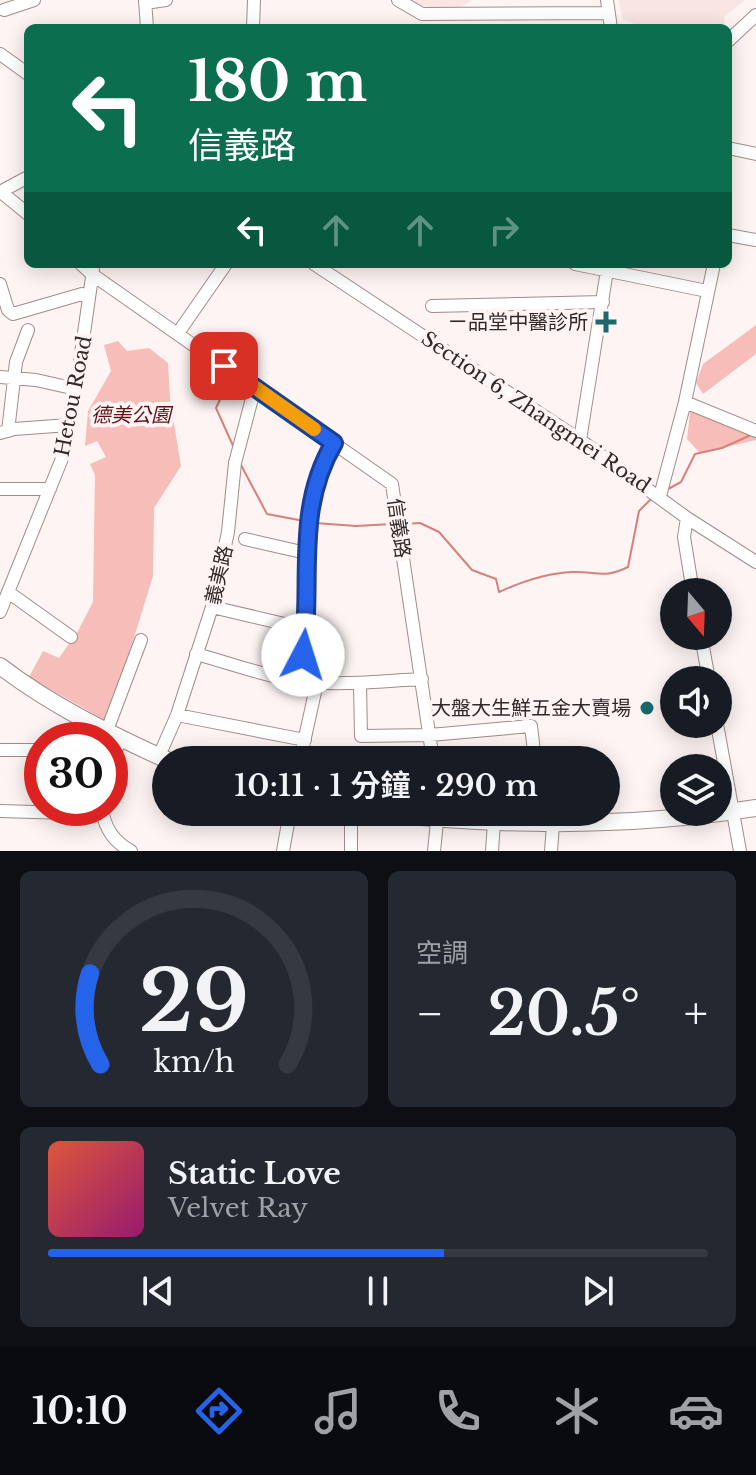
<!DOCTYPE html>
<html lang="zh-TW">
<head>
<meta charset="utf-8">
<style>
  :root { --surface:#171b24; --page:#242831; --text:#f1f3f6; --muted:#9ea1a6; --line:#363941; --accent:#2563eb }
  body { margin:0; font-family:"Libre Baskerville","Noto Sans TC",serif; background:var(--page); color:var(--text); height:100vh; display:flex; flex-direction:column; font-size:30px; white-space:nowrap }
  * { box-sizing:border-box; margin:0 }
  p { font-size:26px; color:var(--muted) }
  .icon { flex:none; width:44px; height:44px; fill:none; stroke:currentColor; stroke-width:2; stroke-linecap:round; stroke-linejoin:round }
  .map { position:relative; height:851px; overflow:hidden }
  .panel { display:flex; flex-direction:column; gap:20px; padding:20px; background:#0d0f14; flex:1 }
  .panel>* { flex:none }
  .hud { position:absolute; left:24px; top:24px; width:708px; height:244px; border-radius:12px; box-shadow:0 4px 20px #0003; background:#0b6e4f; color:#fff; overflow:hidden }
  .needle { width:52px; rotate:161deg }
  .buttons { position:absolute; left:660px; top:578px; display:grid; gap:16px }
  .buttons a { display:grid; place-items:center; width:72px; height:72px; border-radius:50%; background:var(--surface); box-shadow:0 4px 20px #0003; font-size:40px }
  .speed { position:absolute; left:24px; top:722px; display:flex; gap:16px; font-size:40px; font-weight:700; text-align:center }
  .speed>* { display:grid; place-content:center; width:104px; height:104px; border-radius:50%; background:var(--surface); box-shadow:0 4px 20px #0003; line-height:1 }
  .speed .limit { border:12px solid #d22; background:#fff; color:#111 }
  .pin { position:absolute; display:grid; place-items:center; width:68px; height:68px; color:#fff; margin:-34px; border-radius:16px; box-shadow:0 4px 12px #0006 }
  .me { position:absolute; width:88px; margin:-44px; rotate:5deg; stroke-linejoin:round; filter:drop-shadow(0 0 6px #0008) }
  .turn { display:flex; align-items:center; gap:28px; height:168px; padding:0 32px; font-size:36px }
  .turn .icon { width:104px; height:104px; stroke-width:2.5 }
  .turn b { display:block; font-size:56px; line-height:68px }
  .lanes { display:flex; align-items:center; height:76px; padding:0 32px; background:#0003; justify-content:center; gap:40px; direction:ltr }
  .lanes .off { opacity:.35 }
  .big { font-size:60px; font-weight:600; line-height:1.1 }
  .panel .widget { flex:1; display:flex; flex-direction:column; justify-content:center; gap:12px; min-width:0; padding:0 28px; border-radius:12px; background:var(--page) }
  .panel .dial { align-items:center; gap:0 }
  .dial svg { height:208px; overflow:visible; fill:none; stroke:var(--line); stroke-width:7; stroke-linecap:round; text-anchor:middle }
  .dial text { fill:var(--text); stroke:none }
  .song { display:flex; align-items:center; gap:24px }
  .cover { width:96px; height:96px; border-radius:12px; background:linear-gradient(135deg,hsl(10 70% 55%),hsl(320 70% 35%)) }
  .played { height:8px; border-radius:4px; background:linear-gradient(90deg,var(--accent) 60%,var(--line) 60%) }
  .keys { display:flex; justify-content:space-around; direction:ltr }
  .heat { display:flex; justify-content:space-between; align-items:center; font-size:44px; direction:ltr }
  .panel .tiles { flex:1; display:grid; gap:20px; grid-template-columns:1fr 1fr }
  .widget:last-child { grid-column:span 2 }
  .trip { position:absolute; left:152px; top:746px; width:468px; height:80px; border-radius:40px; background:var(--surface); box-shadow:0 4px 20px #0003; font-weight:600; line-height:80px; text-align:center }
  .menu { display:flex; height:128px; justify-content:space-around; align-items:center; background:#090b0e; color:var(--muted) }
  .menu .icon { width:56px; height:56px }
  .menu .current { color:var(--accent) }
  .menu b { font-size:36px; color:var(--text) }
  .map>svg:first-child { display:block }
  .built { fill:#f9e6e4 }
  .green { fill:#f7bdb9 }
  .lines { fill:none; stroke-linecap:round; stroke-linejoin:round }
  .stream { stroke:#d6827c; stroke-width:2 }
  .minor-casing { stroke:#a18c8b; stroke-width:14 }
  .major-casing { stroke:#a18c8b; stroke-width:18 }
  .minor { stroke:#fff; stroke-width:12 }
  .major { stroke:#fff; stroke-width:16 }
  .route-casing { stroke:#184099; stroke-width:20 }
  .route { stroke:#2563eb; stroke-width:14 }
  .slow { stroke:#f59e0b; stroke-width:14 }
  .poi-dot { fill:#1c686f; stroke:#fef4f4; stroke-width:3 }
  .labels { text-anchor:middle; dominant-baseline:central; stroke-width:8; stroke-linejoin:round; paint-order:stroke }
  .poi-label { font-size:20px; fill:#312928; stroke:#fef4f4; text-anchor:end }
  .street-label { font-size:20px; fill:#312928; stroke:#fef4f4 }
  .park-label { font-size:20px; font-style:italic; fill:#5e1114; stroke:#fef4f4 }
</style>
</head>
<body>
<div class="map">
<svg width="756" height="851" viewBox="0 0 756 851">
  <rect width="100%" height="100%" fill="#fef4f4"/>
  <!-- built -->
  <path class="built" d="M 414,0 L 472,0 L 460,8 L 446,10 L 418,5 Z
    M 619,0 L 745,0 L 724,17 L 725,28 L 645,28 L 622,19 Z"/>
  <!-- green -->
  <path class="green" d="M 756,325 L 756,354 L 703,394 L 696,383 L 703,364 Z
    M 118,341 L 127,351 L 149,348 L 168,363 L 170,399 L 181,466 L 154,508 L 153,576 L 108,722 L 29,677 L 43,651 L 59,658 L 78,631 L 93,602 L 95,475 L 90,464 L 106,457 L 97,441 L 85,446 L 88,411 L 111,371 L 104,345 Z
    M 691,404 L 756,433 L 756,440 L 700,453 L 687,439 Z"/>
  <g class="lines">
    <!-- stream -->
    <path class="stream" d="M 227,385 L 216,408 L 234,448
      M 241,465 L 267,514 L 304,521
      M 668,489 L 681,482 L 695,454 L 722,448 L 751,435
      M 315,523 L 356,526 L 392,524
      M 402,524 L 420,523 L 439,532 L 472,570 L 496,579 L 499,592 C 521,582 548,573 572,572 C 597,571 604,579 628,567 L 639,511 L 652,498"/>
    <!-- minor casing -->
    <g class="minor-casing">
      <path id="minor" d="M 145,0 L 147,28
        M 398,0 L 422,14 L 608,13
        M 607,0 L 611,28
        M 145,3 L 166,0
        M 4,10 L 34,0
        M 253,28 L 254,0
        M 728,41 L 756,15
        M 0,54 L 28,74
        M 728,148 L 756,154
        M 0,192 L 28,177
        M 1,192 L 28,214
        M 728,235 L 756,240
        M 81,264 L 93,275 L 392,484 L 433,760
        M 314,264 L 580,440 L 687,518 L 756,562
        M 575,264 L 707,291
        M 0,284 L 8,310 L 13,314 L 82,294
        M 432,306 L 603,302
        M 178,333 L 226,264
        M 0,377 L 36,380 L 76,389
        M 685,402 L 756,431
        M 8,431 L 16,362 L 28,330
        M 0,433 L 14,429 L 69,425
        M 580,440 L 608,264
        M 0,489 L 50,489
        M 660,496 L 685,402 L 714,264
        M 687,518 L 684,537 L 693,592
        M 245,539 L 306,553
        M 8,592 L 71,637
        M 212,607 L 306,629
        M 0,612 L 63,456 L 76,389 L 93,270
        M 701,636 L 709,680
        M 196,654 C 230,663 263,676 298,681 C 339,686 381,681 422,679
        M 299,681 C 302,663 306,644 306,625 C 308,562 299,500 334,443
        M 360,683 L 361,736 L 430,735 L 531,726 L 535,760
        M 177,715 L 305,740
        M 717,724 L 740,851
        M 106,733 L 141,640
        M 82,740 L 91,723
        M 0,750 L 42,750
        M 159,756 L 177,715 L 212,607 L 228,532 L 235,463 L 255,387
        M 300,760 L 317,683
        M 110,767 L 120,740
        M 102,808 C 104,827 114,842 131,851
        M 0,811 L 68,813 L 102,810
        M 283,851 L 290,812
        M 351,851 L 351,812
        M 434,851 L 438,812
        M 492,851 L 494,822
        M 551,851 L 553,825"/>
    </g>
    <!-- major casing -->
    <g class="major-casing">
      <path id="major" d="M 0,666 C 51,705 108,733 167,760
        M 373,812 C 500,827 629,828 756,808"/>
    </g>
    <!-- minor -->
    <use href="#minor" class="minor"/>
    <!-- major -->
    <use href="#major" class="major"/>
  </g>
  <g class="lines">
    <!-- route casing -->
    <g class="route-casing">
      <path id="route" d="M 224,366 L 334,443 C 294,510 313,582 303,655"/>
    </g>
    <!-- route -->
    <use href="#route" class="route"/>
    <!-- slow -->
    <path class="slow" d="M 256,388 L 314,429"/>
  </g>
  <!-- markers -->
  <g class="poi-dot">
    <path d="M602 310h8v8h8v8h-8v8h-8v-8h-8v-8h8z"/>
    <circle cx="647" cy="708" r="8"/>
  </g>
  <g class="labels">
    <!-- poi labels -->
    <g class="poi-label">
      <text x="588" y="322">ㄧ品堂中醫診所</text>
      <text x="631" y="708">大盤大生鮮五金大賣場</text>
    </g>
    <!-- street labels -->
    <g class="street-label">
      <text transform="translate(73 396) rotate(-79)">Hetou Road</text>
      <text transform="translate(536 412) rotate(34)">Section 6, Zhangmei Road</text>
      <text transform="translate(399 528) rotate(82)">信義路</text>
      <text transform="translate(219 575) rotate(-77)">義美路</text>
    </g>
    <!-- park labels -->
    <g class="park-label">
      <text x="131" y="415">德美公園</text>
    </g>
  </g>
</svg>
<div class="buttons">
<a><svg class="needle" viewBox="-14 -14 28 28"><path d="M0-13l5 13h-10z" fill="#e53935"/><path d="M0 13l5-13h-10z" fill="#9ea1a6"/></svg></a>
<a><svg class="icon" aria-label="sound" viewBox="0 0 24 24"><path d="M4 9h4l5-4v14l-5-4H4zM17 9q2 3 0 6"/></svg></a>
<a><svg class="icon" aria-label="layers" viewBox="0 0 24 24"><path d="M12 4l9 5-9 5-9-5zM3 14l9 5 9-5"/></svg></a>
</div>
<div class="speed"><div class="limit">30</div></div>
<div class="pin" style="left:224px;top:366px;background:#d93025"><svg class="icon" aria-label="arrive" viewBox="0 0 24 24"><path d="M6 21V4h12l-3 4 3 4H6"/></svg></div>
<svg class="me" style="left:303px;top:655px" viewBox="-20 -20 40 40"><circle r="19" fill="#fff"/><path d="M0-13L10 11 0 6-10 11z" fill="#2563eb"/></svg>
<div class="trip">10:11 · 1 分鐘 · 290 m</div>
<div class="hud">
<div class="turn"><svg class="icon" aria-label="left" viewBox="0 0 24 24"><path d="M17 20v-9H6M10 6l-5 5 5 5"/></svg><div><b>180 m</b>信義路</div></div>
<div class="lanes"><svg class="icon" aria-label="left" viewBox="0 0 24 24"><path d="M17 20v-9H6M10 6l-5 5 5 5"/></svg><svg class="icon off" aria-label="ahead" viewBox="0 0 24 24"><path d="M12 20V5M6 11l6-6 6 6"/></svg><svg class="icon off" aria-label="ahead" viewBox="0 0 24 24"><path d="M12 20V5M6 11l6-6 6 6"/></svg><svg class="icon off" aria-label="right" viewBox="0 0 24 24"><path d="M7 20v-9h11M14 6l5 5-5 5"/></svg></div>
</div>
</div>
<section class="panel">
<div class="tiles">
<div class="widget dial"><svg viewBox="0 0 100 80">
<path d="M14 69A42 42 0 1 1 86 69"/>
<path d="M14 69A42 42 0 0 1 10 34" stroke="#2563eb"/>
<text x="50" y="56" font-size="32" font-weight="700">29</text>
<text x="50" y="72" font-size="11">km/h</text>
</svg></div>
<div class="widget"><p>空調</p>
<div class="heat"><a>−</a><b class="big">20.5°</b><a>+</a></div>
</div>
<div class="widget">
<div class="song"><i class="cover"></i><div><b>Static Love</b><p>Velvet Ray</p></div></div>
<div class="played"></div>
<div class="keys"><svg class="icon" aria-label="previous" viewBox="0 0 24 24"><path d="M18 5L8 12l10 7zM5 5v14"/></svg><svg class="icon" aria-label="pause" viewBox="0 0 24 24"><path d="M8 5v14M16 5v14"/></svg><svg class="icon" aria-label="next" viewBox="0 0 24 24"><path d="M6 5l10 7-10 7zM19 5v14"/></svg></div>
</div>
</div>
</section>
<nav class="menu">
<b>10:10</b>
<svg class="icon current" aria-label="directions" viewBox="0 0 24 24"><path d="M12 3l9 9-9 9-9-9zM9 14v-3h6M13 9l2 2-2 2"/></svg>
<svg class="icon" aria-label="music" viewBox="0 0 24 24"><path d="M9 18V5l10-2v13"/><circle cx="6" cy="18" r="3"/><circle cx="16" cy="16" r="3"/></svg>
<svg class="icon" aria-label="phone" viewBox="0 0 24 24"><path d="M5 4h4l2 5-3 2q2 4 5 5l2-3 5 2v4C11 20 4 13 5 4z"/></svg>
<svg class="icon" aria-label="climate" viewBox="0 0 24 24"><path d="M12 3v18M4 7l16 10M4 17L20 7"/></svg>
<svg class="icon" aria-label="car" viewBox="0 0 24 24"><path d="M5 17H2v-5l4-1 3-4h7l3 4 3 1v5h-3M9 17h6M6 11h13"/><circle cx="7" cy="17" r="2"/><circle cx="17" cy="17" r="2"/></svg>
</nav>
</body>
</html>
